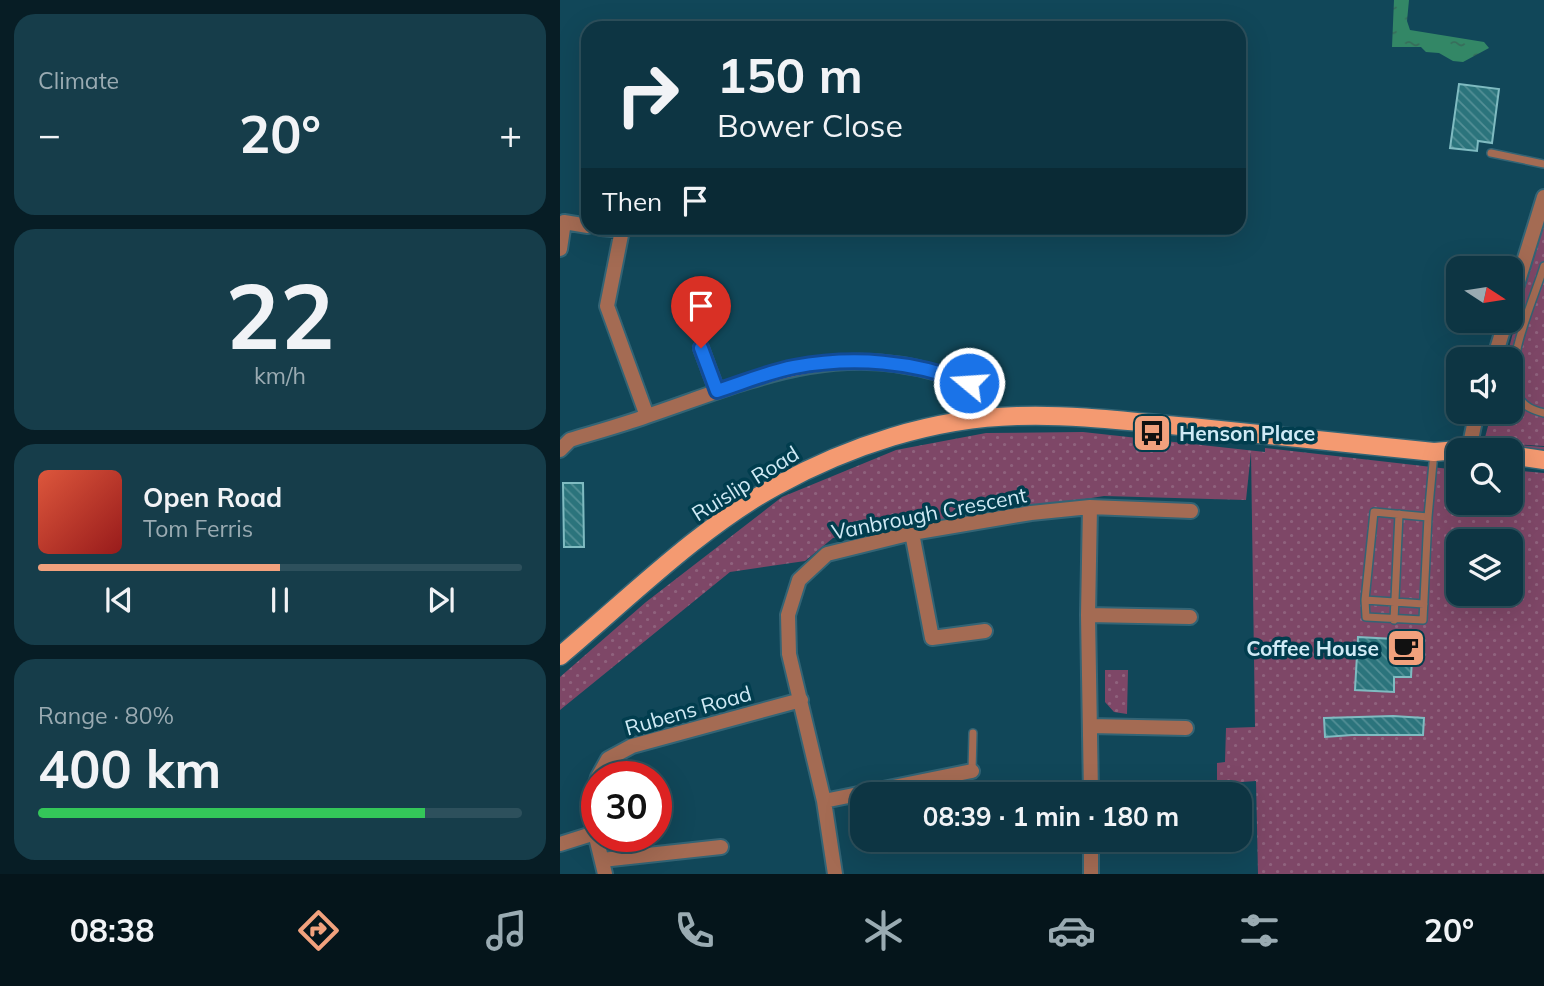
<!DOCTYPE html>
<html lang="en">
<head>
<meta charset="utf-8">
<style>
  :root { --surface:#0d3543; --page:#163d4a; --text:#f1f3f6; --muted:#9aabb2; --line:#2d505c; --accent:#f1a17d }
  body { margin:0; font-family:Mulish,sans-serif; background:var(--page); color:var(--text); height:100vh; display:flex; flex-direction:column; font-size:26px; white-space:nowrap }
  * { box-sizing:border-box; margin:0 }
  p { font-size:23px; color:var(--muted) }
  .icon { flex:none; width:38px; height:38px; fill:none; stroke:currentColor; stroke-width:2; stroke-linecap:round; stroke-linejoin:round }
  .map { position:relative; flex:1; overflow:hidden }
  .side { display:flex; flex-direction:column; gap:14px; padding:14px; background:#071d25; width:560px }
  .side>* { flex:none }
  .top-card { position:absolute; left:21px; top:21px; width:665px; height:214px; border-radius:21px; box-shadow:0 7px 28px #0002,0 0 0 2px var(--line); background:#0d3543; color:var(--text); overflow:hidden }
  .needle { width:46px; rotate:102deg }
  .controls { position:absolute; left:886px; top:256px; display:grid; gap:14px }
  .controls a { display:grid; place-items:center; width:77px; height:77px; border-radius:14px; background:var(--surface); box-shadow:0 7px 28px #0002,0 0 0 2px var(--line); font-size:35px }
  .speed { position:absolute; left:21px; top:761px; display:flex; gap:14px; font-size:35px; font-weight:700; text-align:center }
  .speed>* { display:grid; place-content:center; width:91px; height:91px; border-radius:50%; background:var(--surface); box-shadow:0 7px 28px #0002,0 0 0 2px var(--line); line-height:1 }
  .speed .limit { border:10px solid #d22; background:#fff; color:#111 }
  .pin { position:absolute; display:grid; place-items:center; width:60px; height:60px; color:#fff; margin:-72px -30px; border-radius:50% 50% 50% 0; rotate:-45deg; box-shadow:0 0 7px #0007 }
  .pin .icon { rotate:45deg }
  .me { position:absolute; width:77px; margin:-38px; rotate:288deg; stroke-linejoin:round; filter:drop-shadow(0 0 5px #0008) }
  .turn { display:flex; align-items:center; gap:24px; height:147px; padding:0 21px; font-size:32px }
  .turn .icon { width:91px; height:91px; stroke-width:2.5 }
  .turn b { display:block; font-size:49px; line-height:60px }
  .then { display:flex; align-items:center; height:66px; padding:0 21px; background:#0003; gap:14px; font-size:26px }
  .big { font-size:52px; font-weight:700; line-height:1.1 }
  .side .widget { flex:1; display:flex; flex-direction:column; justify-content:center; gap:10px; min-width:0; padding:0 24px; border-radius:21px; background:var(--page) }
  .side .dial { align-items:center; gap:0 }
  .dial b { font-size:91px; line-height:1 }
  .song { display:flex; align-items:center; gap:21px }
  .cover { width:84px; height:84px; border-radius:10px; background:linear-gradient(135deg,hsl(10 70% 55%),hsl(0 70% 35%)) }
  .played { height:7px; border-radius:4px; background:linear-gradient(90deg,var(--accent) 50%,var(--line) 50%) }
  .keys { display:flex; justify-content:space-around; direction:ltr }
  .heat { display:flex; justify-content:space-between; align-items:center; font-size:38px; direction:ltr }
  .charge { height:10px; border-radius:5px; background:linear-gradient(90deg,#34c759 80%,var(--line) 0) }
  .trip { position:absolute; left:290px; top:782px; width:402px; height:70px; border-radius:21px; background:var(--surface); box-shadow:0 7px 28px #0002,0 0 0 2px var(--line); font-weight:700; line-height:70px; text-align:center }
  .dock { display:flex; height:112px; justify-content:space-around; align-items:center; background:#05151b; color:var(--muted) }
  .dock .icon { width:49px; height:49px }
  .dock .selected { color:var(--accent) }
  .dock b { font-size:32px; color:var(--text) }
  main { display:flex; flex:1; min-height:0 }
  .map>svg:first-child { display:block }
  .grass { fill:url(#grass-dots); fill-rule:evenodd }
  .water { fill:url(#water-ripples) }
  .building { fill:url(#building-back-hatch); stroke:#7fbbc1; stroke-width:2 }
  .lines { fill:none; stroke-linecap:round; stroke-linejoin:round }
  .lane-casing { stroke:#336475; stroke-width:10 }
  .street-casing { stroke:#336475; stroke-width:18 }
  .primary-casing { stroke:#336475; stroke-width:21 }
  .lane { stroke:#a46b53; stroke-width:7 }
  .street { stroke:#a46b53; stroke-width:14 }
  .primary { stroke:#f49a71; stroke-width:18 }
  .route-casing { stroke:#114b97; stroke-width:18 }
  .route { stroke:#1a73e8; stroke-width:12 }
  .labels { text-anchor:middle; dominant-baseline:central; stroke-width:7; stroke-linejoin:round; paint-order:stroke }
  .poi-label { font-size:21px; font-weight:bold; fill:#d0eaf5; stroke:#013d4e; text-anchor:start }
  .street-label { font-size:21px; fill:#d0eaf5; stroke:#013d4e }
</style>
</head>
<body>
<main>
<section class="side">
<div class="widget"><p>Climate</p>
<div class="heat"><a>−</a><b class="big">20°</b><a>+</a></div>
</div>
<div class="widget dial"><b>22</b><p>km/h</p></div>
<div class="widget">
<div class="song"><i class="cover"></i><div><b>Open Road</b><p>Tom Ferris</p></div></div>
<div class="played"></div>
<div class="keys"><svg class="icon" aria-label="previous" viewBox="0 0 24 24"><path d="M18 5L8 12l10 7zM5 5v14"/></svg><svg class="icon" aria-label="pause" viewBox="0 0 24 24"><path d="M8 5v14M16 5v14"/></svg><svg class="icon" aria-label="next" viewBox="0 0 24 24"><path d="M6 5l10 7-10 7zM19 5v14"/></svg></div>
</div>
<div class="widget"><p>Range · 80%</p><b class="big">400 km</b><div class="charge"></div></div>
</section>
<div class="map">
<svg width="984" height="874" viewBox="0 0 984 874">
  <defs>
    <pattern id="grass-dots" width="8" height="8" patternUnits="userSpaceOnUse" patternTransform="scale(1.75)"><rect width="8" height="8" fill="#7e4767"/><path d="M2 2h.1M6 6h.1" fill="none" stroke="#8f627d" stroke-width="1.8" stroke-linecap="round"/></pattern>
    <pattern id="water-ripples" width="26" height="14" patternUnits="userSpaceOnUse" patternTransform="scale(1.75)"><rect width="26" height="14" fill="#338766"/><path d="M2 4q2-2 4 0t4 0M15 11q2-2 4 0t4 0" fill="none" stroke="#376d5b"/></pattern>
    <pattern id="building-back-hatch" width="6" height="6" patternUnits="userSpaceOnUse" patternTransform="scale(1.75)"><rect width="6" height="6" fill="#2b747c"/><path d="M-1 5l2 2M0 0l6 6M5-1l2 2" fill="none" stroke="#538f96"/></pattern>
  </defs>
  <rect width="100%" height="100%" fill="#114759"/>
  <!-- grass -->
  <path class="grass" d="M 984,217 L 984,446 L 933,443 L 984,447 L 984,450 L 929,443 L 923,445 L 932,411 L 950,411 L 950,359 L 946,359 Z
    M 523,432 L 705,452 L 705,448 L 898,470 L 898,502 L 950,502 L 950,470 L 984,473 L 984,874 L 698,874 L 696,781 L 668,783 L 662,794 L 657,794 L 657,763 L 665,762 L 666,728 L 695,727 L 691,452 L 686,500 L 544,496 L 273,538 L 245,561 L 170,572 L 0,710 L 0,677 L 86,602 L 222,497 L 336,450 L 426,433 ZM 898,541 L 950,541 L 950,593 L 898,593 Z
    M 545,670 L 568,670 L 567,714 L 554,712 L 545,702 Z"/>
  <!-- water -->
  <path class="water" d="M 834,0 L 849,0 L 847,21 L 850,30 L 924,42 L 929,48 L 903,62 L 893,61 L 879,53 L 866,52 L 861,47 L 832,47 Z"/>
  <!-- building -->
  <path class="building" d="M 899,84 L 939,89 L 932,143 L 918,141 L 917,151 L 890,148 Z
    M 3,483 L 23,483 L 24,547 L 4,547 Z
    M 798,637 L 853,640 L 851,677 L 834,677 L 834,692 L 795,690 Z
    M 833,716 L 864,718 L 863,735 L 792,735 L 765,737 L 764,718 Z"/>
  <g class="lines">
    <!-- lane casing -->
    <g class="lane-casing">
      <path id="lane" d="M 931,153 L 984,164
        M 984,266 C 975,297 942,366 958,396 C 964,407 973,410 984,413
        M 868,517 L 814,512 L 805,600 L 806,617 L 863,620 L 868,517 L 874,452
        M 805,600 L 864,604
        M 834,620 L 839,514
        M 412,771 L 413,733"/>
    </g>
    <!-- street casing -->
    <g class="street-casing">
      <path id="street" d="M 41,228 L 62,230 L 47,306 L 87,416
        M 0,249 L 4,222 L 28,226
        M 950,307 L 984,197
        M 141,348 L 157,391
        M 934,359 L 946,320
        M 909,449 L 917,411
        M 0,450 L 10,440 C 36,432 62,425 87,416 C 185,383 272,341 377,373 C 407,382 421,386 430,418
        M 530,507 L 631,511
        M 352,533 L 372,638 L 425,631
        M 528,615 L 630,617
        M 530,726 L 626,728
        M 38,777 L 48,759 L 72,746 L 241,700
        M 37,780 L 32,808 L 35,833 L 45,874
        M 264,801 L 412,771
        M 531,840 L 531,874
        M 0,844 L 35,833
        M 42,860 L 161,847
        M 275,874 L 264,801 L 229,654 L 228,615 L 239,580 L 267,554 L 352,533 L 471,513 L 530,507 L 528,615 L 531,794"/>
    </g>
    <!-- primary casing -->
    <g class="primary-casing">
      <path id="primary" d="M 950,455 L 984,460
        M 0,656 C 67,600 139,528 216,486 C 289,446 373,418 457,416 C 516,414 574,422 631,427 C 712,435 793,444 874,452 L 898,450"/>
    </g>
    <!-- lane -->
    <use href="#lane" class="lane"/>
    <!-- street -->
    <use href="#street" class="street"/>
    <!-- primary -->
    <use href="#primary" class="primary"/>
  </g>
  <g class="lines">
    <!-- route casing -->
    <g class="route-casing">
      <path id="route" d="M 141,348 L 157,391 C 182,383 208,372 234,367 C 293,356 354,361 409,383"/>
    </g>
    <!-- route -->
    <use href="#route" class="route"/>
  </g>
  <!-- icons -->
  <defs>
    <g id="bus-square" transform="scale(2.0125)"><rect x="-9" y="-9" width="18" height="18" rx="4" fill="#f1a17d" stroke="#013d4e"/><path d="M-5-6H5V4H4V6H2V4H-2V6H-4V4H-5ZM-3.5-4V0h7V-4ZM-3.5 1.2v1.5H-2V1.2ZM2 1.2v1.5H3.5V1.2Z" fill="#111"/></g>
    <g id="cafe-square" transform="scale(2.0125)"><rect x="-9" y="-9" width="18" height="18" rx="4" fill="#f1a17d" stroke="#013d4e"/><path d="M-5.5-4.5H6V0H3Q3 3.5 0 3.5H-2.5Q-5.5 3.5-5.5 0ZM3-3.2v2h1.7v-2ZM-6 4.5H4V6H-6Z" fill="#111"/></g>
  </defs>
  <g fill-rule="evenodd">
    <use href="#bus-square" x="592" y="433"/>
    <use href="#cafe-square" x="846" y="648"/>
  </g>
  <g class="labels">
    <!-- poi labels -->
    <g class="poi-label">
      <text x="619" y="433">Henson Place</text>
      <text x="819" y="648" text-anchor="end">Coffee House</text>
    </g>
    <!-- street labels -->
    <g class="street-label">
      <text transform="translate(185 483) rotate(-32)">Ruislip Road</text>
      <text transform="translate(369 513) rotate(-11)">Vanbrough Crescent</text>
      <text transform="translate(128 710) rotate(-16)">Rubens Road</text>
    </g>
  </g>
</svg>
<div class="controls">
<a><svg class="needle" viewBox="-14 -14 28 28"><path d="M0-13l5 13h-10z" fill="#e53935"/><path d="M0 13l5-13h-10z" fill="#9aabb2"/></svg></a>
<a><svg class="icon" aria-label="sound" viewBox="0 0 24 24"><path d="M4 9h4l5-4v14l-5-4H4zM17 9q2 3 0 6"/></svg></a>
<a><svg class="icon" aria-label="search" viewBox="0 0 24 24"><circle cx="10" cy="10" r="6"/><path d="M15 15l6 6"/></svg></a>
<a><svg class="icon" aria-label="layers" viewBox="0 0 24 24"><path d="M12 4l9 5-9 5-9-5zM3 14l9 5 9-5"/></svg></a>
</div>
<div class="speed"><div class="limit">30</div></div>
<div class="pin" style="left:141px;top:348px;background:#d93025"><svg class="icon" aria-label="arrive" viewBox="0 0 24 24"><path d="M6 21V4h12l-3 4 3 4H6"/></svg></div>
<svg class="me" style="left:409px;top:383px" viewBox="-20 -20 40 40"><circle r="17" fill="#1a73e8" stroke="#fff" stroke-width="3"/><path d="M0-11L8 9 0 5-8 9z" fill="#fff"/></svg>
<div class="trip">08:39 · 1 min · 180 m</div>
<div class="top-card">
<div class="turn"><svg class="icon" aria-label="right" viewBox="0 0 24 24"><path d="M7 20v-9h11M14 6l5 5-5 5"/></svg><div><b>150 m</b>Bower Close</div></div>
<div class="then">Then<svg class="icon" aria-label="arrive" viewBox="0 0 24 24"><path d="M6 21V4h12l-3 4 3 4H6"/></svg></div>
</div>
</div>
</main>
<nav class="dock">
<b>08:38</b>
<svg class="icon selected" aria-label="directions" viewBox="0 0 24 24"><path d="M12 3l9 9-9 9-9-9zM9 14v-3h6M13 9l2 2-2 2"/></svg>
<svg class="icon" aria-label="music" viewBox="0 0 24 24"><path d="M9 18V5l10-2v13"/><circle cx="6" cy="18" r="3"/><circle cx="16" cy="16" r="3"/></svg>
<svg class="icon" aria-label="phone" viewBox="0 0 24 24"><path d="M5 4h4l2 5-3 2q2 4 5 5l2-3 5 2v4C11 20 4 13 5 4z"/></svg>
<svg class="icon" aria-label="climate" viewBox="0 0 24 24"><path d="M12 3v18M4 7l16 10M4 17L20 7"/></svg>
<svg class="icon" aria-label="car" viewBox="0 0 24 24"><path d="M5 17H2v-5l4-1 3-4h7l3 4 3 1v5h-3M9 17h6M6 11h13"/><circle cx="7" cy="17" r="2"/><circle cx="17" cy="17" r="2"/></svg>
<svg class="icon" aria-label="filters" viewBox="0 0 24 24"><path d="M4 7h16M4 17h16"/><circle cx="9" cy="7" r="2"/><circle cx="15" cy="17" r="2"/></svg>
<b>20°</b>
</nav>
</body>
</html>
